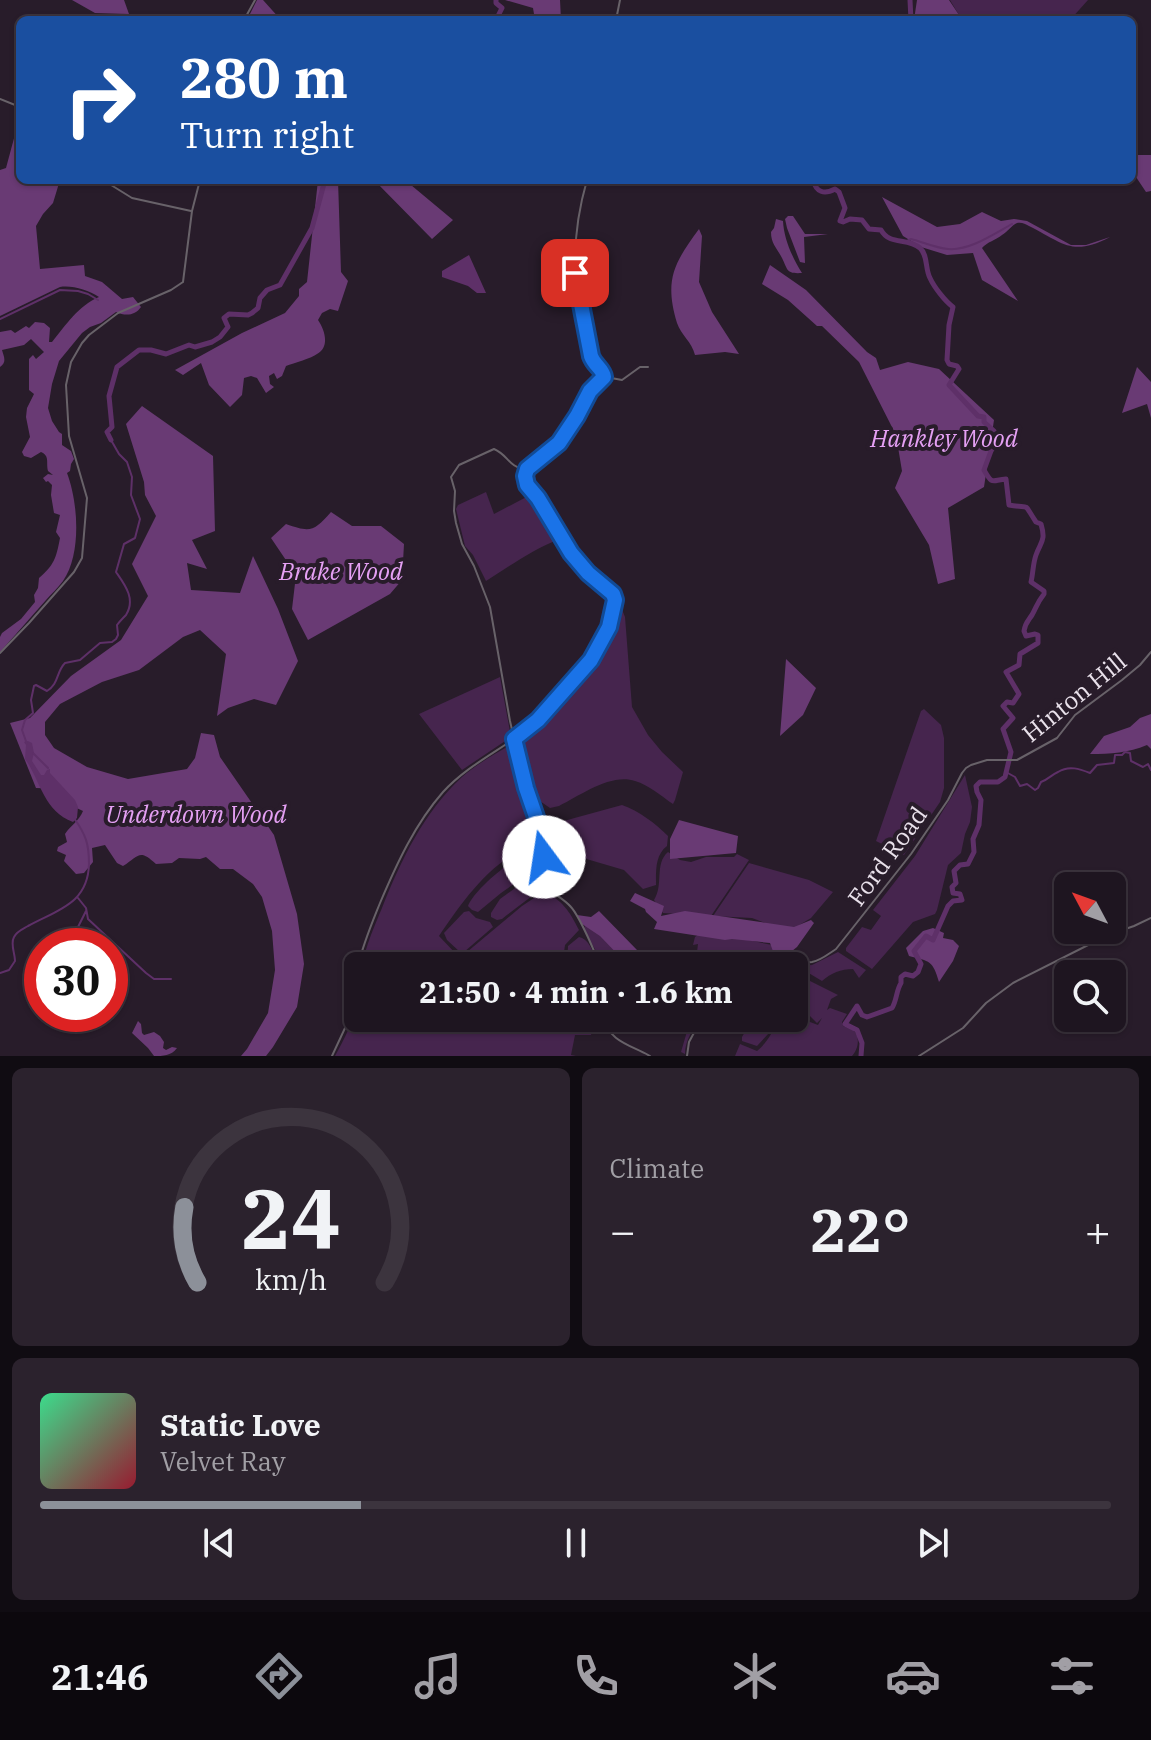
<!DOCTYPE html>
<html lang="en">
<head>
<meta charset="utf-8">
<style>
  :root { --surface:#1e1520; --page:#2b222d; --text:#f1f3f6; --muted:#a19fa5; --line:#3c343e; --accent:#8c9099 }
  body { margin:0; font-family:"IBM Plex Serif",serif; background:var(--page); color:var(--text); height:100vh; display:flex; flex-direction:column; font-size:30px; white-space:nowrap }
  * { box-sizing:border-box; margin:0 }
  p { font-size:26px; color:var(--muted) }
  .icon { flex:none; width:44px; height:44px; fill:none; stroke:currentColor; stroke-width:2; stroke-linecap:round; stroke-linejoin:round }
  .map { position:relative; height:1056px; overflow:hidden }
  .sheet { display:flex; flex-direction:column; gap:12px; padding:12px; background:#100c12; flex:1 }
  .sheet>* { flex:none }
  .banner { position:absolute; left:16px; top:16px; width:1120px; height:168px; border-radius:12px; box-shadow:0 2px 6px #0004,0 0 0 2px var(--line); background:#1a4fa0; color:#fff; overflow:hidden }
  .needle { width:52px; rotate:311deg }
  .controls { position:absolute; left:1054px; top:872px; display:grid; gap:16px }
  .controls a { display:grid; place-items:center; width:72px; height:72px; border-radius:12px; background:var(--surface); box-shadow:0 2px 6px #0004,0 0 0 2px var(--line); font-size:40px }
  .speed { position:absolute; left:24px; top:928px; display:flex; gap:16px; font-size:40px; font-weight:700; text-align:center }
  .speed>* { display:grid; place-content:center; width:104px; height:104px; border-radius:50%; background:var(--surface); box-shadow:0 2px 6px #0004,0 0 0 2px var(--line); line-height:1 }
  .speed .limit { border:12px solid #d22; background:#fff; color:#111 }
  .pin { position:absolute; display:grid; place-items:center; width:68px; height:68px; color:#fff; margin:-34px; border-radius:16px; box-shadow:0 4px 12px #0006 }
  .me { position:absolute; width:88px; margin:-44px; rotate:346deg; stroke-linejoin:round; filter:drop-shadow(0 0 6px #0008) }
  .turn { display:flex; align-items:center; gap:28px; height:168px; padding:0 32px; font-size:36px }
  .turn .icon { width:104px; height:104px; stroke-width:2.5 }
  .turn b { display:block; font-size:56px; line-height:68px }
  .big { font-size:60px; font-weight:800; line-height:1.1 }
  .sheet .card { flex:1; display:flex; flex-direction:column; justify-content:center; gap:12px; min-width:0; padding:0 28px; border-radius:12px; background:var(--page) }
  .sheet .dial { align-items:center; gap:0 }
  .dial svg { height:208px; overflow:visible; fill:none; stroke:var(--line); stroke-width:7; stroke-linecap:round; text-anchor:middle }
  .dial text { fill:var(--text); stroke:none }
  .song { display:flex; align-items:center; gap:24px }
  .cover { width:96px; height:96px; border-radius:12px; background:linear-gradient(135deg,hsl(150 70% 55%),hsl(350 70% 35%)) }
  .played { height:8px; border-radius:4px; background:linear-gradient(90deg,var(--accent) 30%,var(--line) 30%) }
  .keys { display:flex; justify-content:space-around; direction:ltr }
  .heat { display:flex; justify-content:space-between; align-items:center; font-size:44px; direction:ltr }
  .sheet .tiles { flex:1; display:grid; gap:12px; grid-template-columns:1fr 1fr }
  .card:last-child { grid-column:span 2 }
  .trip { position:absolute; left:344px; top:952px; width:464px; height:80px; border-radius:12px; background:var(--surface); box-shadow:0 2px 6px #0004,0 0 0 2px var(--line); font-weight:800; line-height:80px; text-align:center }
  .tab-bar { display:flex; height:128px; justify-content:space-around; align-items:center; background:#0c080d; color:var(--muted) }
  .tab-bar .icon { width:56px; height:56px }
  .tab-bar .active { color:var(--accent) }
  .tab-bar b { font-size:36px; color:var(--text) }
  .map>svg:first-child { display:block }
  .green { fill:#46254e }
  .forest { fill:#693a74 }
  .water { fill:#5e3068 }
  .lines { fill:none; stroke-linecap:round; stroke-linejoin:round }
  .stream { stroke:#5e3068; stroke-width:2 }
  .river { stroke:#5e3068; stroke-width:5 }
  .minor { stroke:#686269; stroke-width:2 }
  .route-casing { stroke:#114b97; stroke-width:20 }
  .route { stroke:#1a73e8; stroke-width:14 }
  .labels { text-anchor:middle; dominant-baseline:central; stroke-width:8; stroke-linejoin:round; paint-order:stroke }
  .park-label { font-size:24px; font-style:italic; fill:#e5a0f4; stroke:#281c2a }
  .street-label { font-size:24px; fill:#e9e1eb; stroke:#281c2a }
</style>
</head>
<body>
<div class="map">
<svg width="1151" height="1056" viewBox="0 0 1151 1056">
  <rect width="100%" height="100%" fill="#281c2a"/>
  <!-- green -->
  <path class="green" d="M 950,0 L 1088,0 L 1070,20 L 975,20 L 959,15 Z
    M 486,492 L 494,514 L 532,494 L 550,519 L 560,539 C 533,549 510,566 486,581 L 473,555 L 465,546 L 456,509 L 458,505 Z
    M 619,602 L 625,617 L 632,707 L 648,735 L 662,752 L 683,772 L 675,800 L 673,804 C 661,796 649,785 635,781 C 611,773 581,795 559,806 L 550,808 L 534,797 L 528,784 L 519,739 C 548,713 581,684 601,649 C 609,634 613,618 619,602 Z
    M 500,677 L 511,737 L 462,770 L 419,714 Z
    M 924,709 L 941,725 L 944,738 L 944,788 L 940,802 L 904,855 L 876,841 L 921,711 Z
    M 514,743 L 522,785 L 543,848 C 501,844 460,905 439,936 L 458,956 L 461,957 L 522,906 L 543,892 C 562,899 570,912 579,930 L 565,945 L 562,966 L 362,966 C 366,945 374,927 382,908 C 401,860 424,812 462,777 C 477,764 496,753 514,743 Z
    M 965,775 L 972,807 L 970,822 L 965,834 L 961,853 L 948,865 L 937,910 L 935,914 L 913,922 L 872,969 L 846,951 L 846,948 L 862,927 L 871,930 L 881,916 L 873,910 L 915,856 Z
    M 622,805 C 639,811 655,823 668,836 L 667,846 C 655,855 656,871 656,885 L 643,889 L 624,870 L 583,858 L 567,857 C 559,848 553,832 560,822 Z
    M 668,852 L 680,860 L 691,862 L 706,857 L 734,857 L 737,854 L 749,860 L 711,916 L 663,913 L 654,900 C 664,885 654,864 668,852 Z
    M 529,853 L 536,856 L 538,861 L 534,870 L 501,893 L 478,912 L 472,910 L 468,906 C 474,890 512,858 529,853 Z
    M 749,863 L 809,880 L 833,892 L 811,918 L 796,927 L 779,928 L 752,918 L 713,916 Z
    M 532,876 L 535,876 L 539,883 L 538,886 L 542,889 C 529,898 515,909 502,919 L 497,920 L 491,917 L 491,913 L 500,899 Z
    M 469,911 L 476,918 L 490,922 L 493,927 L 464,952 L 460,952 L 447,940 L 444,933 L 464,912 Z
    M 589,924 L 634,966 L 601,966 L 600,958 L 584,930 L 585,925 Z
    M 699,934 L 733,937 L 772,945 L 776,957 L 758,960 L 756,956 L 751,954 L 742,966 L 713,966 L 711,961 L 708,959 L 696,960 L 698,944 L 693,945 L 695,937 Z
    M 579,937 C 588,939 592,949 595,957 L 593,958 L 595,965 L 567,966 L 568,946 Z
    M 838,952 L 866,970 L 859,978 L 853,969 C 841,969 831,973 822,981 L 797,966 L 812,965 Z
    M 799,970 L 804,974 L 804,978 L 838,995 L 831,999 L 827,1010 L 830,1008 L 847,1014 L 842,1022 L 843,1026 C 846,1027 850,1028 853,1030 C 861,1037 858,1050 852,1056 L 735,1056 L 740,1044 L 757,1051 C 768,1042 773,1031 779,1018 L 794,1018 L 794,1016 L 818,1025 L 822,1018 L 817,1023 L 810,1016 L 794,1012 L 794,976 Z
    M 358,995 L 358,1018 L 596,1018 L 591,1035 L 575,1035 L 571,1055 L 576,1056 L 335,1056 C 346,1036 356,1017 358,995 Z
    M 606,1018 L 666,1018 L 667,1020 L 668,1018 L 700,1018 C 693,1030 685,1040 685,1054 L 681,1052 L 688,1028 L 670,1020 L 663,1034 L 606,1020 Z
    M 753,1018 L 774,1018 L 769,1033 L 757,1046 L 742,1041 L 742,1037 Z"/>
  <!-- forest -->
  <path class="forest" d="M 72,0 L 124,0 L 129,14 L 95,13 Z
    M 257,0 L 263,0 L 281,20 L 247,20 Z
    M 505,0 L 560,0 L 561,20 L 535,20 L 533,8 Z
    M 917,0 L 949,0 L 959,15 L 975,20 L 914,20 Z
    M 20,116 L 20,180 L 60,180 L 53,203 L 43,214 L 36,226 L 40,269 L 84,265 L 85,276 L 102,282 L 122,299 L 133,297 L 141,307 C 135,316 125,316 116,312 L 101,323 L 90,327 L 82,333 L 59,361 L 52,384 L 48,408 L 52,421 L 59,432 L 62,434 L 62,445 L 71,451 L 74,459 L 71,464 L 70,471 L 67,473 C 78,502 82,553 63,581 C 58,588 51,594 46,600 C 31,617 16,634 0,652 L 0,637 L 2,633 L 21,619 L 35,602 L 34,595 L 38,588 L 39,578 C 54,565 56,559 60,538 L 56,532 L 60,515 L 54,513 L 51,495 L 52,485 L 48,481 L 46,482 L 43,478 L 48,474 L 53,475 L 48,471 C 46,462 50,456 41,452 L 31,458 L 24,456 L 22,452 L 30,437 L 26,417 L 27,408 L 34,394 L 29,390 L 29,359 L 33,355 L 36,359 L 44,352 L 31,339 L 24,345 L 2,350 C 4,357 7,362 0,367 L 0,332 L 11,330 L 15,333 L 26,326 L 29,328 L 35,322 L 44,323 L 50,328 L 49,342 L 52,342 C 66,325 78,306 99,297 C 88,290 72,285 60,287 L 0,316 L 0,170 L 6,168 Z
    M 1134,155 L 1151,155 L 1151,191 L 1146,192 L 1132,171 L 1132,158 Z
    M 318,180 L 338,180 L 341,272 L 348,281 L 338,311 L 330,309 L 322,313 L 318,320 C 325,330 330,347 317,354 C 312,358 294,363 286,366 L 282,376 L 277,379 L 274,373 L 269,376 L 270,384 L 274,387 L 266,393 L 257,378 L 251,376 L 244,378 L 242,395 L 230,407 L 209,385 L 201,363 L 183,375 L 175,370 L 242,333 L 285,313 L 299,296 L 299,289 L 307,282 Z
    M 374,180 L 405,180 L 453,220 L 432,239 Z
    M 882,197 L 937,227 L 960,224 L 982,212 L 1001,221 L 1014,219 L 1027,221 L 1071,245 L 1086,245 L 1110,237 C 1072,257 1063,243 1029,226 C 1025,224 1022,222 1017,223 C 1012,225 1007,232 1002,235 C 996,240 987,242 982,248 L 1018,301 L 982,280 L 973,253 L 947,255 L 921,247 L 903,236 Z
    M 788,216 L 793,216 L 805,234 L 828,234 L 804,237 L 805,263 L 800,262 L 787,228 L 785,219 Z
    M 776,219 L 783,221 C 784,239 792,257 802,273 C 786,274 788,270 782,258 C 777,248 771,244 771,232 L 774,228 Z
    M 699,229 L 702,236 L 699,282 L 712,312 L 739,354 L 725,352 L 695,355 C 692,342 681,335 677,323 C 664,280 674,263 699,229 Z
    M 770,265 L 806,290 L 867,352 L 876,358 L 880,370 L 908,362 L 939,369 L 994,420 L 984,487 L 948,508 L 955,579 L 938,584 L 929,545 L 895,488 L 902,471 L 896,435 L 859,362 L 822,326 L 817,326 L 788,300 L 762,284 Z
    M 1137,367 L 1151,382 L 1151,418 L 1147,404 L 1122,413 Z
    M 142,406 L 213,456 L 215,531 L 192,540 L 207,569 L 187,563 L 191,590 L 240,593 L 253,556 L 278,609 L 298,661 L 276,705 L 254,699 L 228,708 L 217,716 L 226,654 L 200,630 L 183,637 L 139,670 L 102,682 L 60,704 L 45,722 L 45,735 L 54,748 L 87,767 L 128,779 L 187,769 L 195,758 L 201,733 L 214,735 L 220,757 L 274,835 L 297,914 L 304,964 L 297,1007 L 273,1047 L 266,1056 L 241,1056 L 247,1049 L 268,1013 L 275,970 L 272,931 L 262,897 L 253,884 L 233,869 L 220,869 L 206,857 L 200,859 L 179,858 L 172,863 L 156,864 C 139,848 139,856 123,866 L 117,863 L 105,845 L 92,848 L 93,862 L 84,873 L 76,874 L 64,861 L 66,855 L 57,851 L 58,847 L 67,842 L 65,834 C 71,825 79,821 83,811 L 66,803 L 63,789 L 36,788 L 10,723 L 30,718 L 71,676 L 121,640 L 148,596 L 132,564 L 156,516 L 145,495 L 144,482 L 126,424 Z
    M 331,512 L 352,526 L 381,526 L 404,544 L 402,580 L 390,594 L 308,640 L 292,609 L 296,575 L 271,538 L 286,524 C 311,533 314,531 331,512 Z
    M 786,659 L 816,688 L 803,715 L 780,736 Z
    M 1151,714 L 1151,749 L 1147,745 C 1128,753 1111,754 1090,754 L 1104,736 L 1130,727 L 1140,718 Z
    M 679,820 L 738,836 L 736,853 L 670,859 L 670,839 Z
    M 635,893 L 664,906 L 661,916 L 685,911 L 794,927 L 811,920 L 814,923 L 797,947 L 787,955 L 774,954 L 770,943 L 732,939 L 725,940 L 654,929 L 657,922 L 646,912 L 645,909 L 630,901 Z
    M 599,911 L 637,950 L 675,960 L 675,966 L 632,966 L 625,962 L 600,936 L 582,924 L 577,915 L 591,917 Z
    M 933,928 L 944,933 L 943,938 L 953,940 L 959,946 L 953,961 L 939,982 C 933,961 930,961 909,956 L 906,948 L 923,931 Z
    M 138,1021 L 141,1024 L 142,1033 L 144,1035 L 154,1032 L 160,1036 L 164,1042 L 163,1048 L 166,1050 L 172,1047 L 177,1048 C 171,1056 163,1056 154,1056 L 148,1048 L 132,1033 Z"/>
  <!-- water -->
  <path class="water" d="M 469,255 L 486,293 L 477,293 L 468,286 L 442,277 L 442,271 Z
    M 28,741 L 32,743 L 34,753 L 32,761 L 41,775 L 44,775 L 47,770 L 50,769 L 50,773 L 75,800 L 78,807 L 77,818 L 73,822 C 43,811 40,779 25,759 L 26,745 L 24,742 Z"/>
  <g class="lines">
    <!-- stream -->
    <path class="stream" d="M 907,241 L 911,239 C 923,242 935,248 948,249 C 969,251 994,234 1012,224
      M 0,319 L 60,290 L 78,291 L 88,294 L 98,300
      M 27,744 L 22,730 L 25,720 L 33,713 L 31,700 L 34,686 L 36,685 L 47,691 C 59,684 56,672 65,663 L 80,660 L 100,643 L 112,642 L 116,639 L 118,635 L 117,625 C 120,621 123,618 126,615 C 136,599 125,585 116,572 L 124,544 L 135,538 L 140,519 L 131,495 L 132,477 L 127,462 L 119,454 L 111,440
      M 33,753 L 48,768
      M 1006,772 L 1015,777 L 1020,786 L 1027,784 L 1035,790 L 1038,788 L 1041,782 C 1049,779 1051,775 1058,772 C 1069,765 1080,769 1090,773 L 1097,765 L 1114,763 L 1115,755 L 1122,755 L 1125,752 L 1130,753 L 1131,761 L 1143,767 L 1148,764 L 1151,770
      M 78,898 L 86,908 L 88,919 L 146,973 L 154,979 L 171,979
      M 74,946 L 76,931 L 86,911
      M 0,973 L 9,970 L 15,961 C 15,953 10,944 14,937 C 17,931 23,929 28,926 C 57,910 88,904 89,864 C 89,844 86,835 74,818"/>
    <!-- river -->
    <path class="river" d="M 910,0 L 911,20
      M 490,20 L 498,16 L 502,8 L 496,3 L 496,0
      M 813,180 C 816,192 824,195 835,189 L 839,192 L 845,208 L 840,221 L 843,222 L 850,219 L 862,220 L 869,229 L 881,230 C 890,246 907,237 920,248 C 928,255 925,269 930,278 C 934,287 945,301 953,307 L 949,325 L 947,360 L 949,364 L 957,366 L 959,369 L 949,385 L 978,416 L 984,417 L 984,422 L 994,431 L 997,441 L 991,451 L 984,470 C 993,486 992,480 1006,479 L 1009,505 C 1032,509 1022,501 1036,522 L 1041,524 C 1046,541 1041,541 1036,555 C 1033,563 1033,574 1031,582 L 1044,591 L 1044,594 C 1037,603 1037,606 1032,615 C 1028,621 1025,623 1024,631 L 1026,636 L 1035,634 L 1038,635 L 1038,643 L 1020,654 L 1019,665 L 1006,672 L 1019,694 L 1013,703 L 1007,702 L 1003,706 L 1013,718 L 1003,729 L 1011,752 L 1005,777 L 998,782 L 980,782 L 976,786 L 977,792 L 981,800 L 979,825 L 973,839 L 974,852 L 968,864 L 960,865 L 954,871 L 956,883 L 952,887 L 953,893 L 960,894 L 962,900 L 953,901 L 948,906 L 933,940 L 926,936 L 914,951 L 921,964 L 918,972 L 913,976 L 905,974 L 901,977 L 901,983 C 896,991 897,1000 892,1008 L 867,1017 L 862,1015 L 857,1006 L 845,1024 L 857,1030 L 862,1043 L 861,1056
      M 111,440 L 107,432 L 112,427 L 109,396 L 117,367 L 139,350 L 151,350 L 166,354 L 189,345 L 195,347 L 212,342 L 220,337 L 228,327 L 224,318 L 229,314 L 248,315 L 252,313 L 258,308 L 260,298 L 267,290 L 280,285 L 312,228 L 325,180"/>
    <!-- minor -->
    <path class="minor" d="M 244,20 L 255,0
      M 616,20 L 620,0
      M 0,99 L 20,107
      M 103,180 L 132,198 L 191,211
      M 724,180 L 727,184
      M 606,377 L 622,380 L 640,367 L 648,367
      M 525,470 C 508,466 508,455 494,449 L 459,465 L 451,477 L 455,491 L 454,511 L 456,523 L 462,544 L 474,566 L 490,607 L 510,721 L 524,783 L 546,846 L 539,876 C 545,892 561,895 571,907 C 579,916 597,955 599,966
      M 0,653 L 29,623 L 74,572 L 82,558 L 87,498 L 69,436 L 66,385 L 71,362 L 82,343 L 89,335 L 118,313 L 171,290 L 183,282 L 192,211 L 200,180
      M 358,966 C 363,944 372,923 380,903 C 397,863 415,824 443,792 C 466,767 495,753 521,734 C 535,724 545,711 556,699 C 581,672 618,637 614,596 L 588,573 L 571,553 L 538,498 L 528,487 L 525,478 L 527,469 L 559,443 L 579,412 L 590,391 L 604,377 C 603,369 594,365 591,356 C 574,291 568,246 587,180
      M 755,966 C 775,949 791,965 812,962 C 822,960 828,954 836,949 L 911,854 L 948,800 L 962,773 L 966,768 L 971,765 L 987,760 L 1017,760 L 1057,738 L 1075,715 L 1122,680 L 1140,665 L 1151,652
      M 604,1018 C 609,1042 631,1045 650,1056
      M 332,1056 L 352,1013 L 358,968
      M 687,1056 L 689,1042 L 702,1018
      M 919,1056 L 963,1028 L 986,1003 L 1013,983 L 1108,935 L 1134,926 L 1151,918"/>
  </g>
  <g class="lines">
    <!-- route casing -->
    <g class="route-casing">
      <path id="route" d="M 544,857 L 546,846 L 526,788 L 514,739 L 538,720 L 591,660 L 609,627 L 615,600 L 613,594 L 588,573 L 571,553 L 538,498 L 527,485 L 525,476 L 527,469 L 559,443 L 577,416 L 590,391 L 604,377 C 603,369 594,365 591,356 L 575,273"/>
    </g>
    <!-- route -->
    <use href="#route" class="route"/>
  </g>
  <g class="labels">
    <!-- park labels -->
    <g class="park-label">
      <text x="944" y="438">Hankley Wood</text>
      <text x="341" y="571">Brake Wood</text>
      <text x="196" y="814">Underdown Wood</text>
    </g>
    <!-- street labels -->
    <g class="street-label">
      <text transform="translate(1074 697) rotate(-39)">Hinton Hill</text>
      <text transform="translate(887 856) rotate(-54)">Ford Road</text>
    </g>
  </g>
</svg>
<div class="controls">
<a><svg class="needle" viewBox="-14 -14 28 28"><path d="M0-13l5 13h-10z" fill="#e53935"/><path d="M0 13l5-13h-10z" fill="#a19fa5"/></svg></a>
<a><svg class="icon" aria-label="search" viewBox="0 0 24 24"><circle cx="10" cy="10" r="6"/><path d="M15 15l6 6"/></svg></a>
</div>
<div class="speed"><div class="limit">30</div></div>
<div class="pin" style="left:575px;top:273px;background:#d93025"><svg class="icon" aria-label="arrive" viewBox="0 0 24 24"><path d="M6 21V4h12l-3 4 3 4H6"/></svg></div>
<svg class="me" style="left:544px;top:857px" viewBox="-20 -20 40 40"><circle r="19" fill="#fff"/><path d="M0-13L10 11 0 6-10 11z" fill="#1a73e8"/></svg>
<div class="trip">21:50 · 4 min · 1.6 km</div>
<div class="banner">
<div class="turn"><svg class="icon" aria-label="right" viewBox="0 0 24 24"><path d="M7 20v-9h11M14 6l5 5-5 5"/></svg><div><b>280 m</b>Turn right</div></div>
</div>
</div>
<section class="sheet">
<div class="tiles">
<div class="card dial"><svg viewBox="0 0 100 80">
<path d="M14 69A42 42 0 1 1 86 69"/>
<path d="M14 69A42 42 0 0 1 9 40" stroke="#8c9099"/>
<text x="50" y="56" font-size="32" font-weight="700">24</text>
<text x="50" y="72" font-size="11">km/h</text>
</svg></div>
<div class="card"><p>Climate</p>
<div class="heat"><a>−</a><b class="big">22°</b><a>+</a></div>
</div>
<div class="card">
<div class="song"><i class="cover"></i><div><b>Static Love</b><p>Velvet Ray</p></div></div>
<div class="played"></div>
<div class="keys"><svg class="icon" aria-label="previous" viewBox="0 0 24 24"><path d="M18 5L8 12l10 7zM5 5v14"/></svg><svg class="icon" aria-label="pause" viewBox="0 0 24 24"><path d="M8 5v14M16 5v14"/></svg><svg class="icon" aria-label="next" viewBox="0 0 24 24"><path d="M6 5l10 7-10 7zM19 5v14"/></svg></div>
</div>
</div>
</section>
<nav class="tab-bar">
<b>21:46</b>
<svg class="icon active" aria-label="directions" viewBox="0 0 24 24"><path d="M12 3l9 9-9 9-9-9zM9 14v-3h6M13 9l2 2-2 2"/></svg>
<svg class="icon" aria-label="music" viewBox="0 0 24 24"><path d="M9 18V5l10-2v13"/><circle cx="6" cy="18" r="3"/><circle cx="16" cy="16" r="3"/></svg>
<svg class="icon" aria-label="phone" viewBox="0 0 24 24"><path d="M5 4h4l2 5-3 2q2 4 5 5l2-3 5 2v4C11 20 4 13 5 4z"/></svg>
<svg class="icon" aria-label="climate" viewBox="0 0 24 24"><path d="M12 3v18M4 7l16 10M4 17L20 7"/></svg>
<svg class="icon" aria-label="car" viewBox="0 0 24 24"><path d="M5 17H2v-5l4-1 3-4h7l3 4 3 1v5h-3M9 17h6M6 11h13"/><circle cx="7" cy="17" r="2"/><circle cx="17" cy="17" r="2"/></svg>
<svg class="icon" aria-label="filters" viewBox="0 0 24 24"><path d="M4 7h16M4 17h16"/><circle cx="9" cy="7" r="2"/><circle cx="15" cy="17" r="2"/></svg>
</nav>
</body>
</html>
